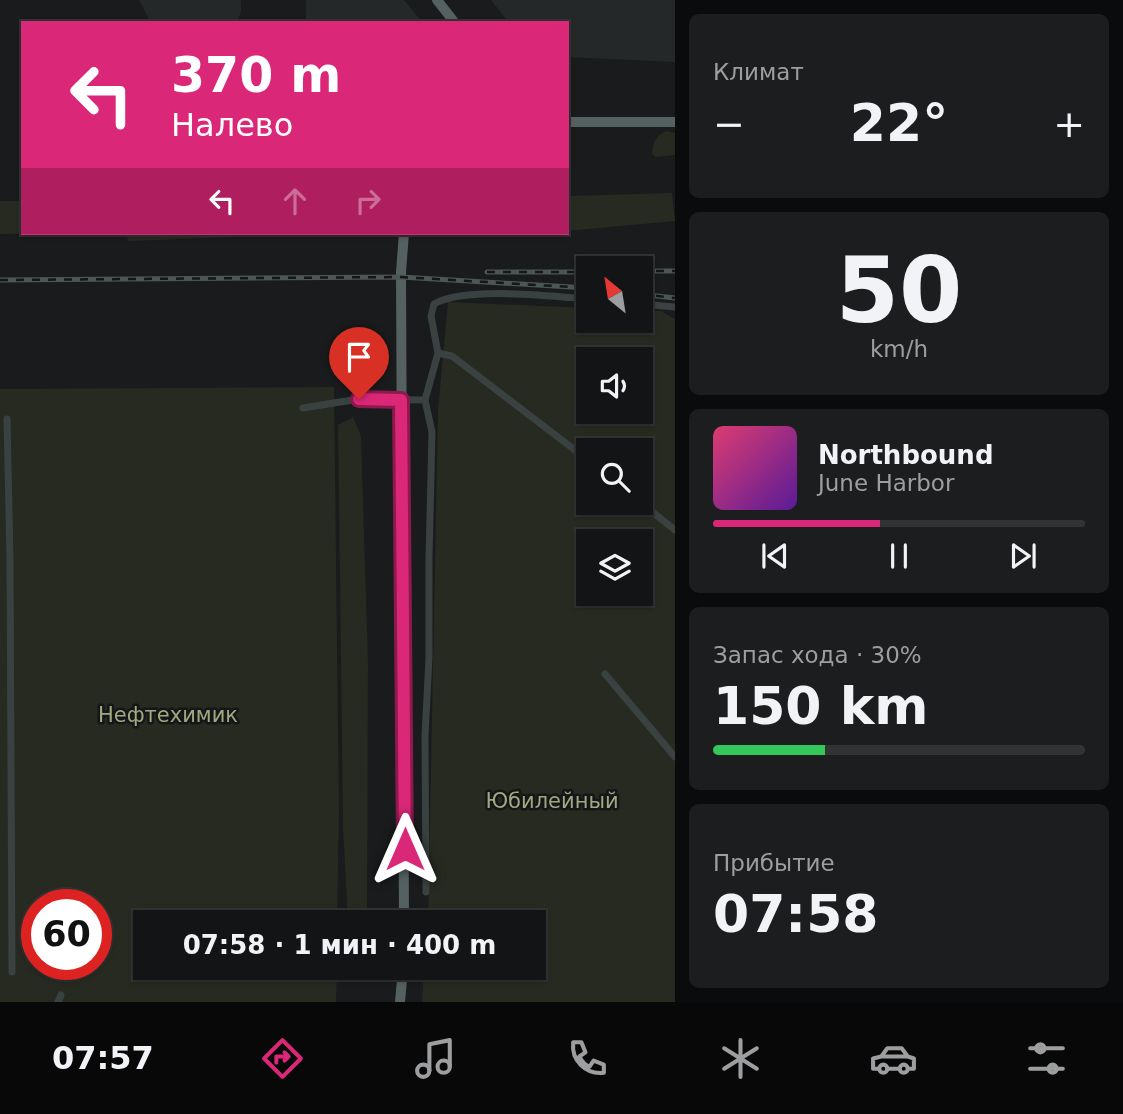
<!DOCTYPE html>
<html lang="ru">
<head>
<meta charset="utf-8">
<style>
  :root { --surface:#131415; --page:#1c1d1e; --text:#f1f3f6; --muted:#9d9ea0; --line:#323334; --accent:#db2777 }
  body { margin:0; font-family:"DejaVu Sans",sans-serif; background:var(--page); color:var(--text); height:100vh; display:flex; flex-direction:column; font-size:26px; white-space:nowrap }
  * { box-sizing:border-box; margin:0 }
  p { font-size:23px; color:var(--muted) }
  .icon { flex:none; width:38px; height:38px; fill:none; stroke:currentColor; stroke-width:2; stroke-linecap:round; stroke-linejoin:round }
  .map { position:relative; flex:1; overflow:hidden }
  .sheet { display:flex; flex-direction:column; gap:14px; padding:14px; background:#0a0b0c; width:448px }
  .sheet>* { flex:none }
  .top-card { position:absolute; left:21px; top:21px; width:548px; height:214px; border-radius:0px; box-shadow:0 2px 5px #0004,0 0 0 2px var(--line); background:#db2777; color:#fff; overflow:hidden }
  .needle { width:46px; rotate:330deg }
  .tools { position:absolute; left:576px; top:256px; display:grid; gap:14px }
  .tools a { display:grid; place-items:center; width:77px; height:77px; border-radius:0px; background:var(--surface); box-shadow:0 2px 5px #0004,0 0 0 2px var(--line); font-size:35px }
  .speed { position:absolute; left:21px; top:889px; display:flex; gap:14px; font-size:35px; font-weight:700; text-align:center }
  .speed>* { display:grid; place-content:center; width:91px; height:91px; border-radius:50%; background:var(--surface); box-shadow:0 2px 5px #0004,0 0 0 2px var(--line); line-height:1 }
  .speed .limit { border:10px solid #d22; background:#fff; color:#111 }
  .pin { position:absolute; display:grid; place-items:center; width:60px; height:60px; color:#fff; margin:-72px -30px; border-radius:50% 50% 50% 0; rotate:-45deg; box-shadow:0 0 7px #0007 }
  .pin .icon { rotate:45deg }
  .me { position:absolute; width:77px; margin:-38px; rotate:0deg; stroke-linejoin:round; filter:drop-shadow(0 0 5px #0008) }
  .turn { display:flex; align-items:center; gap:24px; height:147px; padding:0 35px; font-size:32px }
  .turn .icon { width:91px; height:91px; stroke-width:2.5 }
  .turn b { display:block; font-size:49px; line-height:60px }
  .lanes { display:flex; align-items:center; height:66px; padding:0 35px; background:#0003; justify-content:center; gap:35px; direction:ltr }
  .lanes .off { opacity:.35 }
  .big { font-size:52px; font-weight:700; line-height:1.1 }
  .sheet .card { flex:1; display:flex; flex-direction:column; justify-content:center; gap:10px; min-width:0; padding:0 24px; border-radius:10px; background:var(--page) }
  .sheet .dial { align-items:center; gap:0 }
  .dial b { font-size:91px; line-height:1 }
  .song { display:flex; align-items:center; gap:21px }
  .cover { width:84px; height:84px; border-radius:10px; background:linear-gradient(135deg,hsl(340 70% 55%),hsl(270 70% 35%)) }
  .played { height:7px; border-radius:4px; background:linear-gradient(90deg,var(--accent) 45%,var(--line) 45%) }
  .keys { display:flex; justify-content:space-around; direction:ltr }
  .heat { display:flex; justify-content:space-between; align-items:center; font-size:38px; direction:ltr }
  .charge { height:10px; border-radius:5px; background:linear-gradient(90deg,#34c759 30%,var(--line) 0) }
  .trip { position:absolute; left:133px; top:910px; width:413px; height:70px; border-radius:0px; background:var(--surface); box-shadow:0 2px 5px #0004,0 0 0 2px var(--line); font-weight:700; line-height:70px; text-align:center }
  .menu { display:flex; height:112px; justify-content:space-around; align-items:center; background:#080808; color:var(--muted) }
  .menu .icon { width:49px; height:49px }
  .menu .selected { color:var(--accent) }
  .menu b { font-size:32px; color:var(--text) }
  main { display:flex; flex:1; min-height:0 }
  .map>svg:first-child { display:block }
  .built { fill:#252829 }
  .green { fill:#262a20; fill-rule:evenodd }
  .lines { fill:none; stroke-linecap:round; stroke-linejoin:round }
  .minor { stroke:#3a4141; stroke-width:7 }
  .primary { stroke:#556060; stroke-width:10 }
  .rail-casing { stroke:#4c5655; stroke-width:5 }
  .rail { stroke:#141617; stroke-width:2.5; stroke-dasharray:8; stroke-linecap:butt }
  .route-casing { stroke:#8e194d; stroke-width:18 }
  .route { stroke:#db2777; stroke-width:12 }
  .labels { text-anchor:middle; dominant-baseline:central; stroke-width:5; stroke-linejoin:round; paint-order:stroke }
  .park-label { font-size:21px; fill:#9fa980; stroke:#141617 }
</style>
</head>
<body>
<main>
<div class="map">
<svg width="675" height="1002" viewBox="0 0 675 1002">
  <rect width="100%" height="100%" fill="#191b1c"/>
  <!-- built -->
  <path class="built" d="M 139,0 L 241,0 L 241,11 L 237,23 L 151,23 Z
    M 306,0 L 404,0 L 423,23 L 309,23 L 306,18 Z
    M 491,0 L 675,0 L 675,62 L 567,57 L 567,23 L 509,23 Z"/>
  <!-- green -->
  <path class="green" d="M 666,131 L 675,133 L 675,155 L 656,157 L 652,154 C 653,143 655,136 666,131 Z
    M 672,193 L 675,221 L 567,231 L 567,196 Z
    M 0,201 L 23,201 L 23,233 L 103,233 L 0,234 Z
    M 124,233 L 340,233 L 129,241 Z
    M 448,302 L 588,308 L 588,320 L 640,320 L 641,310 L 661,311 L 675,319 L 675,1002 L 422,1002 L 424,968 L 534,968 L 534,922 L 428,922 L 438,409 ZM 588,359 L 640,359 L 640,411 L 588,411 ZM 588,450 L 640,450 L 640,502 L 588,502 ZM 588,541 L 640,541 L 640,593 L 588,593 Z
    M 334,387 L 339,810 L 337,922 L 145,922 L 145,968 L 337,968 L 336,1002 L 0,1002 L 0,389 ZM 37,905 L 96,905 L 96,964 L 37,964 Z
    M 353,417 L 361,436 L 368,663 L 367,922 L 348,922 L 343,827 L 338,425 Z"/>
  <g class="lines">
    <!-- minor -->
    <path class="minor" d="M 640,304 L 675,307
      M 438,353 L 452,356 L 588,460
      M 303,408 L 359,399 L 425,400
      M 7,419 L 10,558 L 12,972
      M 640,502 L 675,530
      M 605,674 L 675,757
      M 426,892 L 425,736 L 429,658 L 429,558 L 432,432 L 425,400 L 438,353 L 431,316 L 434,304 C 465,286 551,296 588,299
      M 58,1002 L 61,995"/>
    <!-- primary -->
    <path class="primary" d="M 437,0 L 455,23
      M 567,122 L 675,122
      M 404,233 L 401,272 L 404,922
      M 400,1002 L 403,968"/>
    <!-- rail casing -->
    <g class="rail-casing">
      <path id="rail" d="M 640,271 L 675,271
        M 487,272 L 588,272
        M 0,280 L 401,277 L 588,288
        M 640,294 L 675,298"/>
    </g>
    <!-- rail -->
    <use href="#rail" class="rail"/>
  </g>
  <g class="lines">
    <!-- route casing -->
    <g class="route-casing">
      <path id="route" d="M 359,399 L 401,400 L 405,849"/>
    </g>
    <!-- route -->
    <use href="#route" class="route"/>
  </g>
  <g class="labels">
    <!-- park labels -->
    <g class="park-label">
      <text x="168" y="715">Нефтехимик</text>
      <text x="552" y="801">Юбилейный</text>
    </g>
  </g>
</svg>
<div class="tools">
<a><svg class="needle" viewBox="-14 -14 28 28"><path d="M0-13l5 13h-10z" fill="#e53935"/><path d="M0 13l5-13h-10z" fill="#9d9ea0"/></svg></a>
<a><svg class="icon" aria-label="sound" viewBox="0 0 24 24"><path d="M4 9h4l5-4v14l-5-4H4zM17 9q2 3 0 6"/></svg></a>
<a><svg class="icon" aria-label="search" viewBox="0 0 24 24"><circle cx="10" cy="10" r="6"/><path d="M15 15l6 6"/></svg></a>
<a><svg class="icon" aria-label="layers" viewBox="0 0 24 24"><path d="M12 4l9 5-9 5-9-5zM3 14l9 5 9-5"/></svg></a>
</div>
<div class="speed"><div class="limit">60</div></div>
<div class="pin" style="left:359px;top:399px;background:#d93025"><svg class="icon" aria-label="arrive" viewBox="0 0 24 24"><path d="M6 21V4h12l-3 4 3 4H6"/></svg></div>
<svg class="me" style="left:405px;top:849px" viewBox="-20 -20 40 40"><path d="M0-17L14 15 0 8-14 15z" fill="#db2777" stroke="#fff" stroke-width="4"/></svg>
<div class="trip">07:58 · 1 мин · 400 m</div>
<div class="top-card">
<div class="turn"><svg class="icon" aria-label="left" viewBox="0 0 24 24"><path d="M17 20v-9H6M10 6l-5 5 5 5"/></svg><div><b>370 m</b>Налево</div></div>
<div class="lanes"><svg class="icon" aria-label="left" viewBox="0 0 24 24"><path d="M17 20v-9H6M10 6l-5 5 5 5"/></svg><svg class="icon off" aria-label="ahead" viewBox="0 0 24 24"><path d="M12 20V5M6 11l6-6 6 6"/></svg><svg class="icon off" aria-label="right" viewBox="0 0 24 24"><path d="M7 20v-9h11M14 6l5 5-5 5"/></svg></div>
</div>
</div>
<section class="sheet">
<div class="card"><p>Климат</p>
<div class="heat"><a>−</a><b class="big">22°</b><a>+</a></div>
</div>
<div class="card dial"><b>50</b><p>km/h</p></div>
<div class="card">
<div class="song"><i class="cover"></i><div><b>Northbound</b><p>June Harbor</p></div></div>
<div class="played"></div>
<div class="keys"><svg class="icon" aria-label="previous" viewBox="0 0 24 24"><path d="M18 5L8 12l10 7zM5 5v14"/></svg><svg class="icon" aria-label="pause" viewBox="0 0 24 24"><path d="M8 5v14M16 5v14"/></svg><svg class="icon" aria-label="next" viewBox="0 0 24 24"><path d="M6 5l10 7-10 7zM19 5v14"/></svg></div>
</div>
<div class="card"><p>Запас хода · 30%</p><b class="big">150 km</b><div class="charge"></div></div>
<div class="card"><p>Прибытие</p><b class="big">07:58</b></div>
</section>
</main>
<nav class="menu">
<b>07:57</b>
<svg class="icon selected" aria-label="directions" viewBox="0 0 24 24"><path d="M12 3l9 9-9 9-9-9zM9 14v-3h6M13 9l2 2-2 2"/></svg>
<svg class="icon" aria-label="music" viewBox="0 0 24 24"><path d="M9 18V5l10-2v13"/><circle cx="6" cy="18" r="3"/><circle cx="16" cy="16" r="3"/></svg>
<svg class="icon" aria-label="phone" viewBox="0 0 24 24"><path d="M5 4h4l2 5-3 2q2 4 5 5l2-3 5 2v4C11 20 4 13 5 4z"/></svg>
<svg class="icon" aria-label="climate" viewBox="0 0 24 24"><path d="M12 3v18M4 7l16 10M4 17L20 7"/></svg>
<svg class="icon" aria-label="car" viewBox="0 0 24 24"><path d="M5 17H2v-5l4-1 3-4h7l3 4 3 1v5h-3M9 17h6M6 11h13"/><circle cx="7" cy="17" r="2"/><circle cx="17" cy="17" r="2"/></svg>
<svg class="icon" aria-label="filters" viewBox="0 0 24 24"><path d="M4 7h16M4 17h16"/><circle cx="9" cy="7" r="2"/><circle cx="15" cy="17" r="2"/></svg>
</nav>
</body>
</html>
